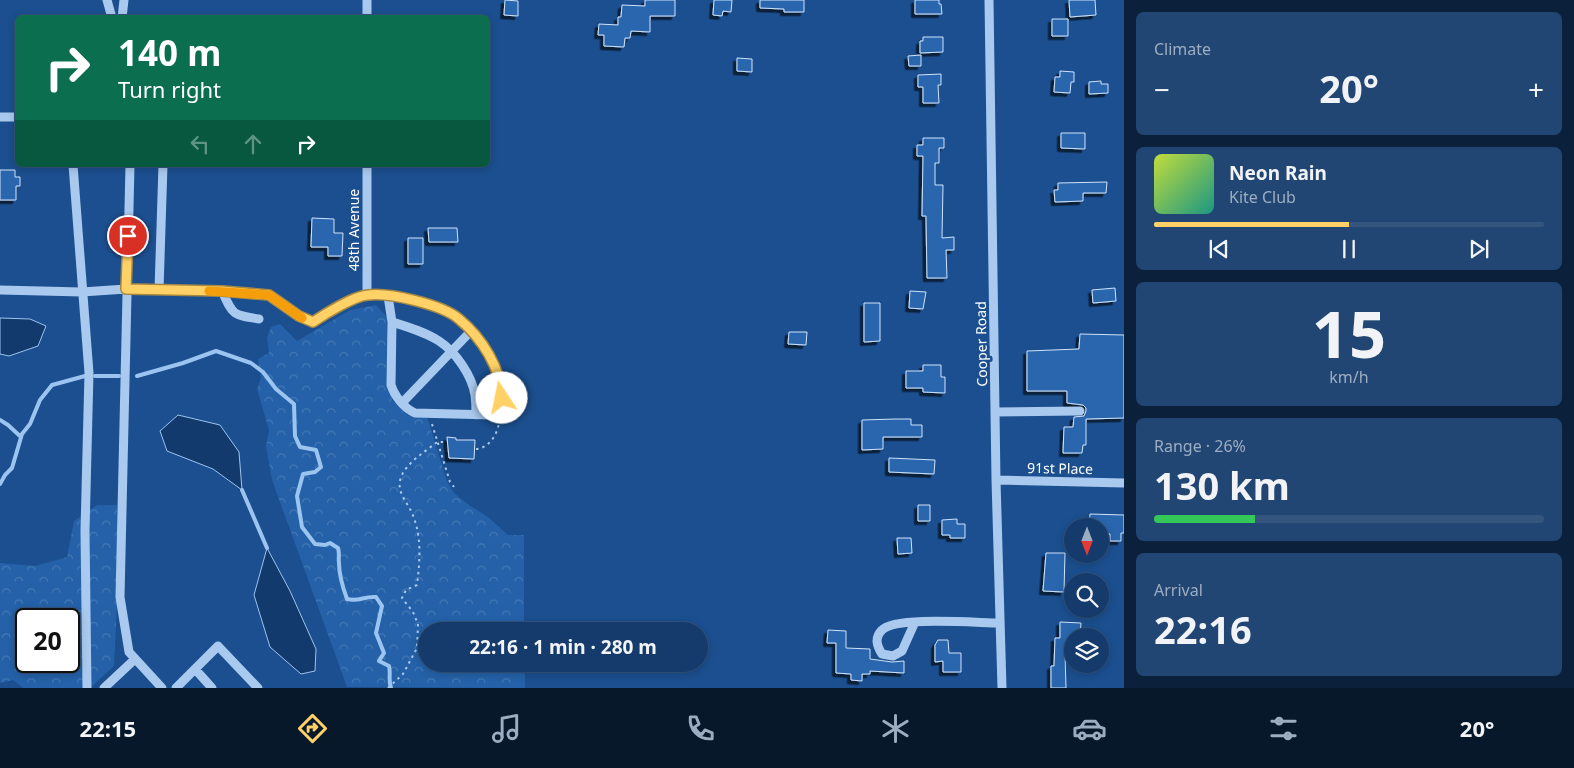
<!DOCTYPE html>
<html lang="en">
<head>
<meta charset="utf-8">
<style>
  :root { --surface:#143b6b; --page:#214673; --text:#f1f3f6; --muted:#9dadc1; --line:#33557e; --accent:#ffd166 }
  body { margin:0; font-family:"Noto Sans",sans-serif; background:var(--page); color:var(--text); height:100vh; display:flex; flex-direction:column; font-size:19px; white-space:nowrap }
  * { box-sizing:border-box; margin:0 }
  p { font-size:16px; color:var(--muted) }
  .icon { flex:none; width:28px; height:28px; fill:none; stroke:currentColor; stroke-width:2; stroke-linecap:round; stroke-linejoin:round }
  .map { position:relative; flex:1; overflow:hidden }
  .side { display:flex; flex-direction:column; gap:12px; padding:12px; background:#0b203b; width:450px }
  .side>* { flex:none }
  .top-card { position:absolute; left:15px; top:15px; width:475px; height:152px; border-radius:8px; box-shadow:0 2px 8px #0003,0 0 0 1px var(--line); background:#0b6e4f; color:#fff; overflow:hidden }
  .needle { width:32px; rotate:180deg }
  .fabs { position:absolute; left:1064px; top:518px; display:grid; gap:10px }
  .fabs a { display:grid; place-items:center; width:45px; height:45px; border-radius:50%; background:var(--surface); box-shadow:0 2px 8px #0003,0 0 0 1px var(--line); font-size:25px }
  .speed { position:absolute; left:15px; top:608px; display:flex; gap:10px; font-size:25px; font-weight:700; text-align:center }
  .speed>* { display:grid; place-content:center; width:65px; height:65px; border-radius:50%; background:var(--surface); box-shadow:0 2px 8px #0003,0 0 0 1px var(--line); line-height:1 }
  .speed .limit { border:2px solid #111; border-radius:8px; background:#fff; color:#111 }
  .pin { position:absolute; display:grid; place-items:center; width:42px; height:42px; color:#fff; margin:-21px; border:2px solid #fff; border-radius:50%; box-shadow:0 1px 5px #0007 }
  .me { position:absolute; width:55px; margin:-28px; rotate:349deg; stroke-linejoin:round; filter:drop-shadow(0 0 4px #0008) }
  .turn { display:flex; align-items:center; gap:18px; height:105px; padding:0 20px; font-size:22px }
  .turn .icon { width:65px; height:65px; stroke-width:2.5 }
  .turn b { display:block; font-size:35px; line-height:42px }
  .lanes { display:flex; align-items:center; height:48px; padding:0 20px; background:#0003; justify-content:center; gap:25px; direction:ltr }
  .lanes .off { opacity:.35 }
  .big { font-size:38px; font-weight:700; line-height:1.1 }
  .side .tile { flex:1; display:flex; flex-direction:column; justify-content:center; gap:8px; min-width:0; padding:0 18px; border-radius:8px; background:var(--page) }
  .side .dial { align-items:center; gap:0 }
  .dial b { font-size:65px; line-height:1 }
  .song { display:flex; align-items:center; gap:15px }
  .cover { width:60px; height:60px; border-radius:8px; background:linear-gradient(135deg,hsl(70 70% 55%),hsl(170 70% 35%)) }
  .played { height:5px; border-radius:2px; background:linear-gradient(90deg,var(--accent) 50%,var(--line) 50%) }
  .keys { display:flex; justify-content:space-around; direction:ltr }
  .heat { display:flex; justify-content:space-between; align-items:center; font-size:28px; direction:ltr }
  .charge { height:8px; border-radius:4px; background:linear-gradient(90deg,#34c759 26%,var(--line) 0) }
  .trip { position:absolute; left:418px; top:622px; width:290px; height:50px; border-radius:25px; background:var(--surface); box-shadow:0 2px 8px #0003,0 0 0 1px var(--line); font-weight:700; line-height:50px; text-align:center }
  .tab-bar { display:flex; height:80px; justify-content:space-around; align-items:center; background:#08182b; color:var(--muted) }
  .tab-bar .icon { width:35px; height:35px }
  .tab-bar .current { color:var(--accent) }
  .tab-bar b { font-size:22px; color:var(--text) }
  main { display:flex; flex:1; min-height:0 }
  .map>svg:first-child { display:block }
  .forest { fill:url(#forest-crowns); fill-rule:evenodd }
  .water { fill:#123a6d; stroke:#9cc4f0 }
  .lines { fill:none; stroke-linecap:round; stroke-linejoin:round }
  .stream { stroke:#9cc4f0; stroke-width:4 }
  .building { fill:#2a66ad; stroke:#cfe3fa; filter:url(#shadow) }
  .path { stroke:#a9c9ee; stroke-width:2; stroke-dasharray:2.5 4; stroke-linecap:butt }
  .minor { stroke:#a9c9ee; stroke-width:9 }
  .route-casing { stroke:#a68842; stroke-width:12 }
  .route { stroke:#ffd166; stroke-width:9 }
  .slow { stroke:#f59e0b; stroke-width:9 }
  .labels { text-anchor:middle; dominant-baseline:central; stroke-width:5; stroke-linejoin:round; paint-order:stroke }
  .street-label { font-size:14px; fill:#fff; stroke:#1b4f8f }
</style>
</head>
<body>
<main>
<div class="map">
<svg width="1124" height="688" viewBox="0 0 1124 688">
  <defs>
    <pattern id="forest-crowns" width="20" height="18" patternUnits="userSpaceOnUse" patternTransform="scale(1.25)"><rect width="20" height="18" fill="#2461a8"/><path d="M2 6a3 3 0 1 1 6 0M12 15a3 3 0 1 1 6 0" fill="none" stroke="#4579b5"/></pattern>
    <filter id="shadow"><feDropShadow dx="-3.5" dy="3.5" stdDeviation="0" flood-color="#0009"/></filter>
  </defs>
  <rect width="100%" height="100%" fill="#1b4f8f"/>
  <!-- forest -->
  <path class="forest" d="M 376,305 L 387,317 L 388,361 L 392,400 L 409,416 L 427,417 L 447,481 L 454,493 L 469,505 L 488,517 L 508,535 L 524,535 L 524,631 L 426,631 L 426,664 L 525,664 L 525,688 L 347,687 L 272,480 L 266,446 L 269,430 L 257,389 L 261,378 L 258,359 L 269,353 L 267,338 L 271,327 L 280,324 L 297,341 L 350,310 Z
    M 97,505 L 117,505 L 117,604 L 114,666 L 90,688 L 23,688 L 13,680 L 0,683 L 0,563 L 35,566 L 67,557 L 74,521 ZM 26,619 L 69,619 L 69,661 L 26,661 Z"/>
  <!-- water -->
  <path class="water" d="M 0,318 L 30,319 L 46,326 L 38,346 L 9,356 L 0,354 Z
    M 178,415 L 220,425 L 239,452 L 242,490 L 213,469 L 167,451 L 160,431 Z
    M 267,548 L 290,591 L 316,649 L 315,671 L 301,674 L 270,647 L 254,595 Z"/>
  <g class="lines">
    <!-- stream -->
    <path class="stream" d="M 95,376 L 119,376
      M 137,376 L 183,363 L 216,351 L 251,363 L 263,372 L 276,389 L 294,404 L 295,436 L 300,447 L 316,450 L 321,467 L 315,472 L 303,474 L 297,496 L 302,527 L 315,544 L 325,545 L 330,543 L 338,548 C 340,554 338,557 339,563 C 339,576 343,588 347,599 C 360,602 363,596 376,597 L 382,606 L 376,633 L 384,653 L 379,661 L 389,666 C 391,674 388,680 391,688
      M 0,420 L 8,425 L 21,437
      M 0,484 L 5,475 L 12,468 L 22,434 L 30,424 L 40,400 L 52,385 L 85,376
      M 242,490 L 267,548"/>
  </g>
  <!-- building -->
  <path class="building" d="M 505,0 L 518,1 L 518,16 L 504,15 Z
    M 645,0 L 675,0 L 675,16 L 650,16 L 650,32 L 631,31 L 630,38 L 625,38 L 624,47 L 604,46 L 604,35 L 598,35 L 599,24 L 618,25 L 618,17 L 621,17 L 622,5 L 645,6 Z
    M 714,0 L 732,0 L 731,12 L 723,11 L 722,16 L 713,15 Z
    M 760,0 L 804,0 L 804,12 L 784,12 L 784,9 L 760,8 Z
    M 915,0 L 939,0 L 939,4 L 941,4 L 942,14 L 915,14 Z
    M 1069,0 L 1095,0 L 1096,15 L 1070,17 Z
    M 1052,19 L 1068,19 L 1068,36 L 1052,36 Z
    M 923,37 L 943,37 L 943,52 L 920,53 L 920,41 L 923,41 Z
    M 921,55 L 921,66 L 909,66 L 908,56 Z
    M 737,58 L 752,59 L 752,72 L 737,71 Z
    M 1060,71 L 1074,72 L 1074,82 L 1071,82 L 1070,93 L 1054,92 L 1055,77 L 1060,77 Z
    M 941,74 L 941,85 L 938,85 L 939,103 L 923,103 L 923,87 L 918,87 L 918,75 Z
    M 1101,81 L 1101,84 L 1108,84 L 1108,93 L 1089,94 L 1089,82 Z
    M 1061,133 L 1085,133 L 1085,149 L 1061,148 Z
    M 923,138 L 944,138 L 944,148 L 939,148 L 939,163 L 935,163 L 935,185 L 943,185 L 942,238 L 954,237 L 954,250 L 946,250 L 947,278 L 927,278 L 926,216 L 922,216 L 923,156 L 917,156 L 917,145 L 923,145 Z
    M 0,170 L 15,170 L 15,177 L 20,177 L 20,186 L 16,186 L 16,200 L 0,200 Z
    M 1107,182 L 1106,193 L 1083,193 L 1083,201 L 1055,202 L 1054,190 L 1058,190 L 1058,183 Z
    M 312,218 L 334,219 L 334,233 L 343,233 L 342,256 L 328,256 L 328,247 L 311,247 Z
    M 428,228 L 457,228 L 458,242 L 429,242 Z
    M 408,238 L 423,238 L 423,264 L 408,264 Z
    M 1115,288 L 1116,301 L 1093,303 L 1092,290 Z
    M 910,291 L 926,292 L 923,309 L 909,308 Z
    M 864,303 L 880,303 L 880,341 L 864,342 Z
    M 789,332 L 807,332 L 806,345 L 788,344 Z
    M 1080,334 L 1124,335 L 1124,418 L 1086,419 L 1086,445 L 1083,445 L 1082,453 L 1063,453 L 1064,427 L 1073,427 L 1074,417 L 1084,416 L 1086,411 L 1086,408 L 1083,405 L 1067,403 L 1067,391 L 1027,391 L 1027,351 L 1079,349 Z
    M 923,365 L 941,365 L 941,377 L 945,377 L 945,393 L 923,392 L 923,388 L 906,388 L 906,371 L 923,371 Z
    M 895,419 L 911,419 L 911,425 L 922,425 L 922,437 L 883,437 L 883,449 L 862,450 L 862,420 Z
    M 447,437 L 456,438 L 456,440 L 475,440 L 474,459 L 449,458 Z
    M 889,458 L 935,460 L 934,474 L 889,472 Z
    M 918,505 L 930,505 L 930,521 L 918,521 Z
    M 1090,514 L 1124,515 L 1124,533 L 1121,533 L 1121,541 L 1110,541 L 1110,534 L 1100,533 L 1100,526 L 1089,526 Z
    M 957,519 L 957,524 L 965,524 L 965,538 L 950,538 L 950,535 L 942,535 L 942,520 Z
    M 897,538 L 911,538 L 912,553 L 898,554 Z
    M 1046,553 L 1065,553 L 1064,592 L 1043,591 Z
    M 1060,622 L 1081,623 L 1080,636 L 1072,636 L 1072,654 L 1065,654 L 1066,688 L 1051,688 L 1051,666 L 1054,666 L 1055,638 L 1060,638 Z
    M 828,630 L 846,631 L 846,648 L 870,649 L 870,659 L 892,662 L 904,661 L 904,673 L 870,671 L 870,674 L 862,674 L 862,681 L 851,680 L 851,674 L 836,673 L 836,643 L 827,643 Z
    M 938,640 L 948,640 L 949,653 L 961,653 L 961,672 L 943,672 L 943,661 L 935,662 L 935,645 Z"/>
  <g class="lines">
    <!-- path -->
    <path class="path" d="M 432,424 L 450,482 L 454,487
      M 476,449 C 489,448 497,435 499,423
      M 388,688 L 403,674 L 417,648 L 418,624 L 413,612 L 402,598 L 406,590 L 417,585 C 420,560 422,536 412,513 C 406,500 396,492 401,477 C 407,462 425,452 437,442 L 445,442"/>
    <!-- minor -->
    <path class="minor" d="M 107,0 L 112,18
      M 367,0 L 367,18
      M 989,0 L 996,480 L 1002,688
      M 122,18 L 124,0
      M 0,117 L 18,117
      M 73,165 L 89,373 L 85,531 L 87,688
      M 130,165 L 120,597 L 129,652 L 162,688
      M 367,165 L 367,295
      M 0,290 L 82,292 L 126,289 L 222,291 L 269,295 L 299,317 L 313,322 C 325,314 353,297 367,295 C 378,293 394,296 405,298 C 420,301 445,309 458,318 C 479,333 494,360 501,384 C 503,392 502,402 502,411 L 493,415 L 415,413 C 404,408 395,397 391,385 L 392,322 L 388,296
      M 159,290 L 163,165
      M 222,291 C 233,315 232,315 259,319
      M 392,322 C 408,327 425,332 439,341 C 456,352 472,376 475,395 C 476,402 476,409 476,415
      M 402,403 L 471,331
      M 995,412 L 1080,411
      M 996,480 L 1124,483
      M 915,622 L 902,651 L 893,656 L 882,654 C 877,646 874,638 882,630 C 895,616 978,623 1000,623
      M 195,669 L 212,688
      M 104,688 L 135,659
      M 176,688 L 218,646 L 258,688"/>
  </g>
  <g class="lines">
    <!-- route casing -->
    <g class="route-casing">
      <path id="route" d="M 128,236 L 126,289 L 222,291 L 269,295 L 299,316 L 313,322 C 325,314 354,296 368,295 C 389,292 443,305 459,319 C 482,338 501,368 502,398"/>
    </g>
    <!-- route -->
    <use href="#route" class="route"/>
    <!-- slow -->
    <path class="slow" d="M 209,291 L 269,295 L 302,318"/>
  </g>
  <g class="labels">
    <!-- street labels -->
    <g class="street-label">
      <text transform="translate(353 230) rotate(-90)">48th Avenue</text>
      <text transform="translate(981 344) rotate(-91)">Cooper Road</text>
      <text transform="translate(1060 468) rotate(1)">91st Place</text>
    </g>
  </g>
</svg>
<div class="fabs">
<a><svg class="needle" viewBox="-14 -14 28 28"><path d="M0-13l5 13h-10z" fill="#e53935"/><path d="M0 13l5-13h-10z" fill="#9dadc1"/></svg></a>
<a><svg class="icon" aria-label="search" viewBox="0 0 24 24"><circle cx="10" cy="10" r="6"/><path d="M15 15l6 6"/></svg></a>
<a><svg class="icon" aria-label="layers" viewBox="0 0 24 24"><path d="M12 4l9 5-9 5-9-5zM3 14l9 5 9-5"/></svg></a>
</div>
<div class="speed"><div class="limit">20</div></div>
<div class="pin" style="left:128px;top:236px;background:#d93025"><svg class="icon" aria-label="arrive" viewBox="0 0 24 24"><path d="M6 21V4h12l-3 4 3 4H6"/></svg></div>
<svg class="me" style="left:502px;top:398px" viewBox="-20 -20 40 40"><circle r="19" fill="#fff"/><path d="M0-13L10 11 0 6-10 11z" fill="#ffd166"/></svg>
<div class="trip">22:16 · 1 min · 280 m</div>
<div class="top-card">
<div class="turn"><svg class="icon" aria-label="right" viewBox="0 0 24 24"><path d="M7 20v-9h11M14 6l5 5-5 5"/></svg><div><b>140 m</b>Turn right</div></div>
<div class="lanes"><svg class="icon off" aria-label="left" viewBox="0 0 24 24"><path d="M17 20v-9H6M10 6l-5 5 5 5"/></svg><svg class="icon off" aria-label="ahead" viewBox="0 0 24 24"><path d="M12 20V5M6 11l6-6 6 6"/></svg><svg class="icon" aria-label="right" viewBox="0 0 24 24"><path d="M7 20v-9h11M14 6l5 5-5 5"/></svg></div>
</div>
</div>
<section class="side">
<div class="tile"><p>Climate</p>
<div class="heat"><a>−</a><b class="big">20°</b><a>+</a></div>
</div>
<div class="tile">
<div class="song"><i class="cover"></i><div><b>Neon Rain</b><p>Kite Club</p></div></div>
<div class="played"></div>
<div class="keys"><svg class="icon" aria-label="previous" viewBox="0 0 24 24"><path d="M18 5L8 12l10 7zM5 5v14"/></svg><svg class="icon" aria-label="pause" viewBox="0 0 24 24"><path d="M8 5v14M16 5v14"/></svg><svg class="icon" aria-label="next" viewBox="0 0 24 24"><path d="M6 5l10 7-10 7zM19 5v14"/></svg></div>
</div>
<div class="tile dial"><b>15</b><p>km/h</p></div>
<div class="tile"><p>Range · 26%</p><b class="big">130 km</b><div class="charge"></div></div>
<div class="tile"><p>Arrival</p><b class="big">22:16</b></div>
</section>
</main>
<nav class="tab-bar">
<b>22:15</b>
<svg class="icon current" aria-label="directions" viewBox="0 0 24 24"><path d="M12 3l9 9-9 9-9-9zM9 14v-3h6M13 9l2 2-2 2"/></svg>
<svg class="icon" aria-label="music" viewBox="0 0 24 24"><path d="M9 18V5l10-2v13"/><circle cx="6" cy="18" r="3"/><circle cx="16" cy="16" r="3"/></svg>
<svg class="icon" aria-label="phone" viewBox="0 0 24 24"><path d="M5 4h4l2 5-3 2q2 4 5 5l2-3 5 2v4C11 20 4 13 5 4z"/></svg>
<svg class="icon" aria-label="climate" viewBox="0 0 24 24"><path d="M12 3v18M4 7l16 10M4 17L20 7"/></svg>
<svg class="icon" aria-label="car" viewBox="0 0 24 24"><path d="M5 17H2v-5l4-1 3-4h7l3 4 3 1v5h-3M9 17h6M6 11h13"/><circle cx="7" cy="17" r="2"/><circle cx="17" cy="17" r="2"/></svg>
<svg class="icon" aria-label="filters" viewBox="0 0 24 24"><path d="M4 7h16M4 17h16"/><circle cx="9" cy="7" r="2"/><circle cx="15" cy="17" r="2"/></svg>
<b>20°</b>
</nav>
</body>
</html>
